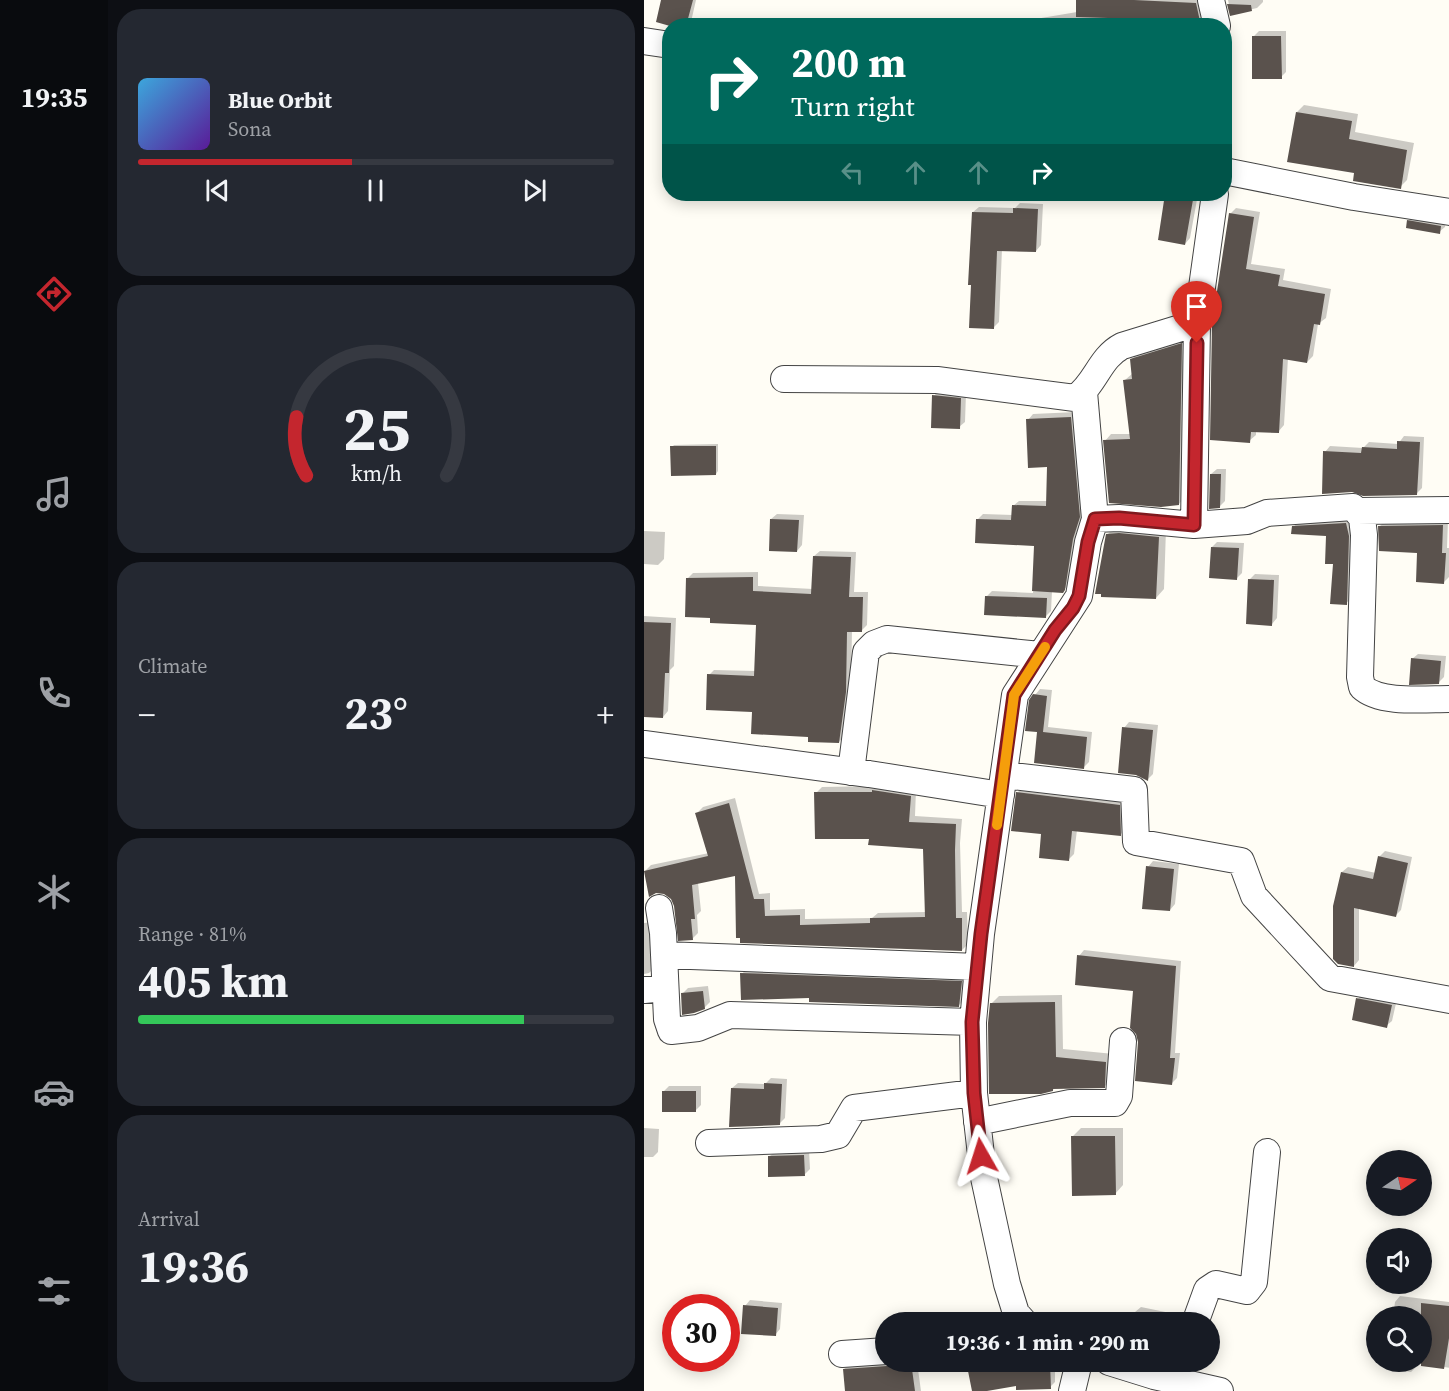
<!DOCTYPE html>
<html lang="en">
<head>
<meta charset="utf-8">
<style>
  :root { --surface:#171b24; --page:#242831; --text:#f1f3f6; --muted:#9ea1a6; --line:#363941; --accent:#c4262e }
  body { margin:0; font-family:"Source Serif 4",serif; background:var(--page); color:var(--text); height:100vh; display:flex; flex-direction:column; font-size:22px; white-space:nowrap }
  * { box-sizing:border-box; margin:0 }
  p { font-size:20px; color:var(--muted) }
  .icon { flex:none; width:33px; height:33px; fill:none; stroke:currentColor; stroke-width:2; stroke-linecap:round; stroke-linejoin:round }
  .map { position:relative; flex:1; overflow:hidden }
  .details { display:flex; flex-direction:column; gap:9px; padding:9px; background:#0d0f14; width:536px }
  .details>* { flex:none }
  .hud { position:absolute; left:18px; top:18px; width:570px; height:183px; border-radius:24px; box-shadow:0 3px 15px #0003; background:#00695c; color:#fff; overflow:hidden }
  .needle { width:39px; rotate:77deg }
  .tools { position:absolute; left:722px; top:1150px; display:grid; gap:12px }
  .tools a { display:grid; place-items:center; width:66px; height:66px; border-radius:50%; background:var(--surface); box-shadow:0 3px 15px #0003; font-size:30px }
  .speed { position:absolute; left:18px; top:1294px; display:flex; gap:12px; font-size:30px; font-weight:700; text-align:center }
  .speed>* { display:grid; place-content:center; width:78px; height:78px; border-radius:50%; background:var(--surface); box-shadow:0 3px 15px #0003; line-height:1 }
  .speed .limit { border:9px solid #d22; background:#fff; color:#111 }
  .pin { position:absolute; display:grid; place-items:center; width:51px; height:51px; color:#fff; margin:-62px -26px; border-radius:50% 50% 50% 0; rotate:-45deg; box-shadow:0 0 6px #0007 }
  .pin .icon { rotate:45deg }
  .me { position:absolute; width:66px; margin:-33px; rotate:354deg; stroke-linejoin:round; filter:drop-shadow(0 0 4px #0008) }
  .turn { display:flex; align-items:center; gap:21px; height:126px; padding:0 30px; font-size:27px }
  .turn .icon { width:78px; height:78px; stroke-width:2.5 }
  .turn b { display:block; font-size:42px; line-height:51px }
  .lanes { display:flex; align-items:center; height:57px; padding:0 30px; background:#0003; justify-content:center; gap:30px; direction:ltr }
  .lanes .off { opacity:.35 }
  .big { font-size:45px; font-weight:700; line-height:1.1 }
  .details .card { flex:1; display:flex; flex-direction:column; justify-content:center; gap:9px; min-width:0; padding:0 21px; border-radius:24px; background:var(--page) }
  .details .dial { align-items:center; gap:0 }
  .dial svg { height:156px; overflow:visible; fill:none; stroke:var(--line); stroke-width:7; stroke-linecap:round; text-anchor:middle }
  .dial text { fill:var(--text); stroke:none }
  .song { display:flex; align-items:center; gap:18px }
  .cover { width:72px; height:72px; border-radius:9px; background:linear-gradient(135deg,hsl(200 70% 55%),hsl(270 70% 35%)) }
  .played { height:6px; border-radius:3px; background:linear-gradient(90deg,var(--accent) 45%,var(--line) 45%) }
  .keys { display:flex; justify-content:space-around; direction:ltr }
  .heat { display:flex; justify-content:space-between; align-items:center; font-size:33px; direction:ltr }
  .charge { height:9px; border-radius:4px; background:linear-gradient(90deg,#34c759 81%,var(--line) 0) }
  .trip { position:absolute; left:231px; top:1312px; width:345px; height:60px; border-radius:30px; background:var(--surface); box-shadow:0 3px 15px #0003; font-weight:700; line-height:60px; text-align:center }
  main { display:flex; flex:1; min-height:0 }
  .tabs { display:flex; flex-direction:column; width:108px; justify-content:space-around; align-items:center; background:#090b0e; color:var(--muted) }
  .tabs .icon { width:42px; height:42px }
  .tabs .active { color:var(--accent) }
  .tabs b { font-size:27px; color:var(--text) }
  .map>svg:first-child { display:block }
  .shadow { fill:#0003 }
  .building { fill:#5a524d }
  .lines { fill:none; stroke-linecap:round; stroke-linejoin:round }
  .minor-casing { stroke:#444; stroke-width:28 }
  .minor { stroke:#fff; stroke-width:26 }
  .route-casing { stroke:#7f191e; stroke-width:15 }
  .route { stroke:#c4262e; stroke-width:10 }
  .slow { stroke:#f59e0b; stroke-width:10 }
</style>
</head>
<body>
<main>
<nav class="tabs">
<b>19:35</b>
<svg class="icon active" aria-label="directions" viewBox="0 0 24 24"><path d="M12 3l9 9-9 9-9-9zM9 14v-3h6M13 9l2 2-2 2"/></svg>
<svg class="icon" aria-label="music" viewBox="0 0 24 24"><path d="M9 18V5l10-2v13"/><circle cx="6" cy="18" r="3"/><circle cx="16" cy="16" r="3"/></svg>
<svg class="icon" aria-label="phone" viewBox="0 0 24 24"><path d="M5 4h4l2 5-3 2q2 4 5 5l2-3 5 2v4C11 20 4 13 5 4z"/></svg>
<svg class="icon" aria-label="climate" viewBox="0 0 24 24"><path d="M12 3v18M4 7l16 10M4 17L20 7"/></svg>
<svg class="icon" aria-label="car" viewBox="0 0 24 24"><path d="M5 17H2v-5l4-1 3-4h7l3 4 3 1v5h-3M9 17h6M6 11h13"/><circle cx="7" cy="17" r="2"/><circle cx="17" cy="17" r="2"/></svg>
<svg class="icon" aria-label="filters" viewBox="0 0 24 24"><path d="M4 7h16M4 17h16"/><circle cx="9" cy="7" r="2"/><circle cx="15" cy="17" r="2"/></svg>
</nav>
<section class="details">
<div class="card">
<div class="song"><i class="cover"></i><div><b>Blue Orbit</b><p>Sona</p></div></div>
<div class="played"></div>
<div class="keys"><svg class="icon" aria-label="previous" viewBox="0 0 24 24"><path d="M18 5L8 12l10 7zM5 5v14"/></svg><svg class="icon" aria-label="pause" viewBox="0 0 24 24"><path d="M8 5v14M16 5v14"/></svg><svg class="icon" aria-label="next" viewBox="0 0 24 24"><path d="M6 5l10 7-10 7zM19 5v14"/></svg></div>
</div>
<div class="card dial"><svg viewBox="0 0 100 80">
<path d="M14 69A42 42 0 1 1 86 69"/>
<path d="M14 69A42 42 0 0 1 9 39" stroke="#c4262e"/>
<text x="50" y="56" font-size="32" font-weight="700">25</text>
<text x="50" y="72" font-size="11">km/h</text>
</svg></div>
<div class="card"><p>Climate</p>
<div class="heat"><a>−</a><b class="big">23°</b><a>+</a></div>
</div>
<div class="card"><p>Range · 81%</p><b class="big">405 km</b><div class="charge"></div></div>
<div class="card"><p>Arrival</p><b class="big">19:36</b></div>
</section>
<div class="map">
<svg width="806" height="1391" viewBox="0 0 806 1391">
  <rect width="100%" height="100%" fill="#fffdf5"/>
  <!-- shadow -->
  <path class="shadow" d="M 19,0 L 52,0 L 47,22 L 43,26 L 31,26 Z
    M 434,0 L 558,0 L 565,26 L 350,26 L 433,12 Z
    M 584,0 L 619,0 L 619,2 L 613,8 L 587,14 Z
    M 615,31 L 642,31 L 642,72 L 637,77 L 609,37 Z
    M 660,105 L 714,114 L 711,132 L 770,143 L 763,180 L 756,187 L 712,172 L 653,112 Z
    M 523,194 L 554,194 L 546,238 L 541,244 L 515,239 Z
    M 376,203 L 399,204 L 397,245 L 392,251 L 358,249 L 355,322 L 350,327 L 329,212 L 335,207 L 371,208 Z
    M 592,208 L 616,212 L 607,264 L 641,269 L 639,280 L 687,289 L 682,318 L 674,324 L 669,356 L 663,362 L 644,358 L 640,425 L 634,432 L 612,430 L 612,435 L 605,441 L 586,214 Z
    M 770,216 L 802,221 L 801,227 L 795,232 L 764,221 Z
    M 544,338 L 541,497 L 535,504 L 461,441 L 467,434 L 486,434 L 481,380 L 489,373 L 487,360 L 494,353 Z
    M 295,390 L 322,393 L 321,422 L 315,427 L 290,396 Z
    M 432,412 L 441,511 L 424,585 L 419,591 L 408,591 L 407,611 L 402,616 L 342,597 L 348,591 L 389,593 L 391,544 L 333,520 L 339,514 L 369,515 L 369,506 L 375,501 L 403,501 L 405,465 L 384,420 L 389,414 Z
    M 760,436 L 780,437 L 778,488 L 772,494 L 681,452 L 686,446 L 719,448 L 725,442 L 754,444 Z
    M 74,444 L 74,471 L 72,474 L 28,447 L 30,445 Z
    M 573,469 L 582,469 L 581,501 L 575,507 L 567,474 Z
    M 133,514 L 160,515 L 158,545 L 153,551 L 127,519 Z
    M 707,520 L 707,599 L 702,603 L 684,534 L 649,527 L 654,523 Z
    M 804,520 L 803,548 L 806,548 L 805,577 L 800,582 L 774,552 L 736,526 L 741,521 Z
    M 472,526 L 522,529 L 520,589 L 512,598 L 464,534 Z
    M 0,531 L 21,532 L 20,559 L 14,565 L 0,564 Z
    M 573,542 L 600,543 L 598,573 L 593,578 L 568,547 Z
    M 176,551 L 212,552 L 210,592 L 224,592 L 223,625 L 217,631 L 208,630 L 207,686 L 200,736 L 195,742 L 166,735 L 109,710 L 65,675 L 70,670 L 112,671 L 114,624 L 68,616 L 44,578 L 49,573 L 114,572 L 114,586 L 169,589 L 170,556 Z
    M 611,574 L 635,575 L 633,618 L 628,624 L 606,579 Z
    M 0,616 L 32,618 L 30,666 L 26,670 L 24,711 L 19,717 L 0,716 Z
    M 774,654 L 802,656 L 800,677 L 794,683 L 768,659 Z
    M 396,689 L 408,690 L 404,727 L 448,732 L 445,762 L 439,768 L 395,731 L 391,695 Z
    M 485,722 L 514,725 L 509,774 L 504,779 L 480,728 Z
    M 233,786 L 272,790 L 271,816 L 318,819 L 316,843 L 318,912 L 323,912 L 324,944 L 318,950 L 97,941 L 93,874 L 54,883 L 57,911 L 53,915 L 54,933 L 48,939 L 28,898 L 1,871 L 7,865 L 65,853 L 53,813 L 59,807 L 91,798 L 115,894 L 126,893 L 126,910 L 161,909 L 161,919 L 228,918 L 234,913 L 282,912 L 281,847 L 226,837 L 172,793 L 178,787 Z
    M 379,787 L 480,800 L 482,829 L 476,835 L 433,830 L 430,854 L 425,859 L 399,833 L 374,792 Z
    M 741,851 L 768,857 L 757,910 L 751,916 L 715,908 L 715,960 L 710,966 L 698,872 L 704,867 L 732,873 L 735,857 Z
    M 509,861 L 535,864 L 531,904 L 526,910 L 504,867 Z
    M 8,922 L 11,967 L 5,973 L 0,974 L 0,923 Z
    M 440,950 L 537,961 L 531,1053 L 536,1053 L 533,1078 L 528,1083 L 495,1042 L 490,989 L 435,956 Z
    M 103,968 L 322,976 L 320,1000 L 315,1005 L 166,996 L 98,974 Z
    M 64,986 L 66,1002 L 60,1008 L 38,994 L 44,988 Z
    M 719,993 L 753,999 L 748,1021 L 742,1026 L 714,999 Z
    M 418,995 L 419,1049 L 470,1054 L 468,1079 L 460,1087 L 411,1087 L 409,1090 L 347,1004 L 355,996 Z
    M 127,1078 L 143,1079 L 141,1118 L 135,1124 L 88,1088 L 94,1083 L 121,1084 Z
    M 25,1086 L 57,1086 L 57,1105 L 52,1110 L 19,1092 Z
    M 0,1128 L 15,1129 L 14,1152 L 9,1157 L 0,1157 Z
    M 437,1128 L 479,1128 L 479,1185 L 471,1194 L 428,1137 Z
    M 165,1150 L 166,1169 L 161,1174 L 125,1157 L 131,1151 Z
    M 756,1296 L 806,1302 L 806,1368 L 773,1363 L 772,1367 L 767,1372 L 747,1369 L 748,1362 L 777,1362 L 777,1317 L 749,1317 L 751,1302 Z
    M 106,1300 L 138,1303 L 136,1329 L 131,1335 L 101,1306 Z
    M 497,1307 L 536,1315 L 534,1323 L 489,1323 L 491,1312 Z
    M 242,1362 L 273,1362 L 277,1391 L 203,1391 L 200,1369 L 206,1364 Z
    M 337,1362 L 411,1362 L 411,1382 L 406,1387 L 374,1384 L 326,1372 L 331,1366 L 337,1365 Z"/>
  <!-- building -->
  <path class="building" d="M 17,0 L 49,0 L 42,26 L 26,26 L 12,22 Z
    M 432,0 L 490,0 L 552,3 L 557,26 L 464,26 L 464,18 L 432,17 Z
    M 583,4 L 607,5 L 608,11 L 586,16 Z
    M 608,36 L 637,36 L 638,79 L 608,79 Z
    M 652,112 L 708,121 L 705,139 L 763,150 L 757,189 L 709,181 L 710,173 L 643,162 Z
    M 521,194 L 550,194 L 541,245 L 514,240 Z
    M 369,208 L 394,209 L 392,252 L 353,251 L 350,329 L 325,328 L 327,285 L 324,285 L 328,212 L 369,213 Z
    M 585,213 L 610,217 L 602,269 L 636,275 L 634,286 L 681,294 L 676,325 L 670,324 L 663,363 L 639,359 L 635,433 L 607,432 L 606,443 L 566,440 L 568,324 Z
    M 763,220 L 797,226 L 796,234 L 762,228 Z
    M 538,343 L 535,505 L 517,507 L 465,503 L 459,440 L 486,439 L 479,380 L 488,379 L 486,359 Z
    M 288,395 L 317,398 L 316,429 L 287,428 Z
    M 427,417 L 436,517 L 429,539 L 421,590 L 419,593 L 388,591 L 390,546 L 331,543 L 332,519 L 367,520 L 368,505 L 402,506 L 403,467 L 384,468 L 382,419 Z
    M 753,441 L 776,442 L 773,495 L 719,496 L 708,492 L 678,494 L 679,451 L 717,453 L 718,447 L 753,449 Z
    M 26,446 L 72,446 L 72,475 L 27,476 Z
    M 566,474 L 577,474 L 576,508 L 565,509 Z
    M 126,519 L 155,520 L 153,552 L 125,551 Z
    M 702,523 L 705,536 L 703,605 L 686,604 L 689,564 L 681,564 L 682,536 L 647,534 L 648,526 Z
    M 799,525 L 798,553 L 802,553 L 800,584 L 772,582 L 773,553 L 735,551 L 734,526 Z
    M 475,533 L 515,537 L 512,599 L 457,597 L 457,594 L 451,594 L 462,534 Z
    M 567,547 L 595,548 L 593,580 L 565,578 Z
    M 169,556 L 207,557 L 205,597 L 219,597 L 218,632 L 203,632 L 202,692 L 195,743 L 164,742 L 164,737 L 107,734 L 108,712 L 62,710 L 63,674 L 110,676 L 112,625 L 66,623 L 66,618 L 41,617 L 42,578 L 109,577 L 109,591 L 167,594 Z
    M 604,579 L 630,580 L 628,626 L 602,624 Z
    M 341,596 L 403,598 L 402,618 L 340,615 Z
    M 0,622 L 27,623 L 25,673 L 21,673 L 19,718 L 0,717 Z
    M 767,658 L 797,661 L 795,684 L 765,685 Z
    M 389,694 L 403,696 L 399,732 L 443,737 L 440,769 L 390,763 L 393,732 L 381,731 L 385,700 Z
    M 478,727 L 509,730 L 504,781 L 492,775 L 474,773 Z
    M 228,790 L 267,796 L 265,822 L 312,824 L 311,850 L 312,918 L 318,918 L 318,951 L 96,943 L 96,938 L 92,938 L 91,876 L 48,885 L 51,919 L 47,919 L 49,940 L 34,941 L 30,906 L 27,899 L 20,894 L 12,893 L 5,897 L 0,871 L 64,856 L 51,813 L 85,803 L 110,899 L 120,899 L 121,916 L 156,915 L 156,925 L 226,923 L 226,918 L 281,917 L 279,849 L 224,845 L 225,839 L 171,839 L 170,792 L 228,792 Z
    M 372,792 L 476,805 L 477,836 L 428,831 L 425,861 L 395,858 L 397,834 L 367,831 Z
    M 734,856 L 764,863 L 752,917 L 710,908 L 710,967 L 694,964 L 689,959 L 689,906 L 697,872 L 729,879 Z
    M 502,866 L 530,869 L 526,911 L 498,909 Z
    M 433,955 L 532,966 L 526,1058 L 531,1058 L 528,1085 L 491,1081 L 494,1042 L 492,1034 L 486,1028 L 489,991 L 431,985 Z
    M 96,973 L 318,981 L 315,1007 L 165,1002 L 165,998 L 97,1000 Z
    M 59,991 L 61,1009 L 50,1013 L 38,1015 L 37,993 Z
    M 712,998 L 748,1005 L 743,1028 L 708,1020 Z
    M 411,1002 L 412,1057 L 462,1062 L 461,1088 L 409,1089 L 409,1091 L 397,1094 L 345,1094 L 344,1023 L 346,1003 Z
    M 120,1083 L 138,1084 L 136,1125 L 85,1127 L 87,1088 L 120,1089 Z
    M 18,1091 L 52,1091 L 52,1112 L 18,1112 Z
    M 427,1136 L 471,1136 L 472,1195 L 428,1196 Z
    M 160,1155 L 161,1176 L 124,1177 L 124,1156 Z
    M 777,1303 L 806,1306 L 806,1332 L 800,1369 L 777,1366 Z
    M 99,1305 L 134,1308 L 132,1336 L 97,1334 Z
    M 252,1362 L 267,1362 L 271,1391 L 201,1391 L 199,1369 L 243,1366 Z
    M 335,1362 L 406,1363 L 407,1389 L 372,1390 L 372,1386 L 343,1391 L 328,1391 L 324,1371 L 336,1369 Z"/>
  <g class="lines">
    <!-- minor casing -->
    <g class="minor-casing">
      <path id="minor" d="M 567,0 L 573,26
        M 0,41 L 26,45
        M 580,171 L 710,197 L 806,212
        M 140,379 L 293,380 L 431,398 C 452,384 455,358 478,346 L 553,323
        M 440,392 L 451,519
        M 713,511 L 806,510
        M 550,525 L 603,521 L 623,513 L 709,507 L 718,518 L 720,535 L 716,677 L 718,687 C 736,704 781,699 806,699
        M 0,744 L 225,774 L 357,795
        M 207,772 L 222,652 L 230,644 L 243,639 L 396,655
        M 360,775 L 490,790 L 492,842 L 597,861 L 610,896 L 686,978 L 806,1000
        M 15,908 L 19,933 L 23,1019 L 27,1031 L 54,1028 L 86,1015 L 329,1022
        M 20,955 L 334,967
        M 0,990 L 21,988
        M 333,1122 L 426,1103 L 471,1103 L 475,1096 L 479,1041
        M 65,1143 L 177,1139 L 194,1135 L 210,1108 L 330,1093
        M 381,1323 L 372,1313 L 363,1284 L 339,1173 L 330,1093 L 329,1022 L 337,934 L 371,695 L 435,596 L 444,542 L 451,519 L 475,518 L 550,525 L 553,323 L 571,194
        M 551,1323 L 563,1290 L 572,1284 L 603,1291 L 610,1282 L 623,1152
        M 198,1354 L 242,1351
        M 465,1362 L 510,1376 L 576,1391
        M 428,1391 L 435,1362"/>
    </g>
    <!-- minor -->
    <use href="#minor" class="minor"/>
  </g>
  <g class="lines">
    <!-- route casing -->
    <g class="route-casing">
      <path id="route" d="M 337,1156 L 330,1093 L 328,1022 L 337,934 L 370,695 L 411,630 L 429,608 L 435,596 L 444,542 L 451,519 L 475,518 L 550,525 L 553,343"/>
    </g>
    <!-- route -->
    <use href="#route" class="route"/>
    <!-- slow -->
    <path class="slow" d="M 353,825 L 370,695 L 401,647"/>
  </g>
</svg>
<div class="tools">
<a><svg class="needle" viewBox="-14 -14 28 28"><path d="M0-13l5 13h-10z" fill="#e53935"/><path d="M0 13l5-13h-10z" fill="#9ea1a6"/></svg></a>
<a><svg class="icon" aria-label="sound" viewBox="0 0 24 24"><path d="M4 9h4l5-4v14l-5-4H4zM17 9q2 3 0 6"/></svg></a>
<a><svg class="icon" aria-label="search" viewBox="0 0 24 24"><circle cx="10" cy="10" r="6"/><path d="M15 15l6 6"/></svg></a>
</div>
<div class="speed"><div class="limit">30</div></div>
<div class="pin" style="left:553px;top:343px;background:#d93025"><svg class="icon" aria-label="arrive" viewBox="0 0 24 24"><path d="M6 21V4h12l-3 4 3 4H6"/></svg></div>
<svg class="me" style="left:337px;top:1156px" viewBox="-20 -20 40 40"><path d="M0-17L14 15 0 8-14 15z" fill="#c4262e" stroke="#fff" stroke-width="4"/></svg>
<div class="trip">19:36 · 1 min · 290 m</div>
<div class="hud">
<div class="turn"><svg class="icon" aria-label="right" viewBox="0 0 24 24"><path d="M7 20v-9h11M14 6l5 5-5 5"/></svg><div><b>200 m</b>Turn right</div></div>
<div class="lanes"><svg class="icon off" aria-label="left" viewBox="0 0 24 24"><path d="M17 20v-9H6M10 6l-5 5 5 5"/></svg><svg class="icon off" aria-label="ahead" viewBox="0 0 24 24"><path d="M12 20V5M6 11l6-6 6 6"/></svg><svg class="icon off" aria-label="ahead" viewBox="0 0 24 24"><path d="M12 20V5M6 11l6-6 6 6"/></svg><svg class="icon" aria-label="right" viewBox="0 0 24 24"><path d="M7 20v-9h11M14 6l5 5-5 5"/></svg></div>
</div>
</div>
</main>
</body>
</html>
